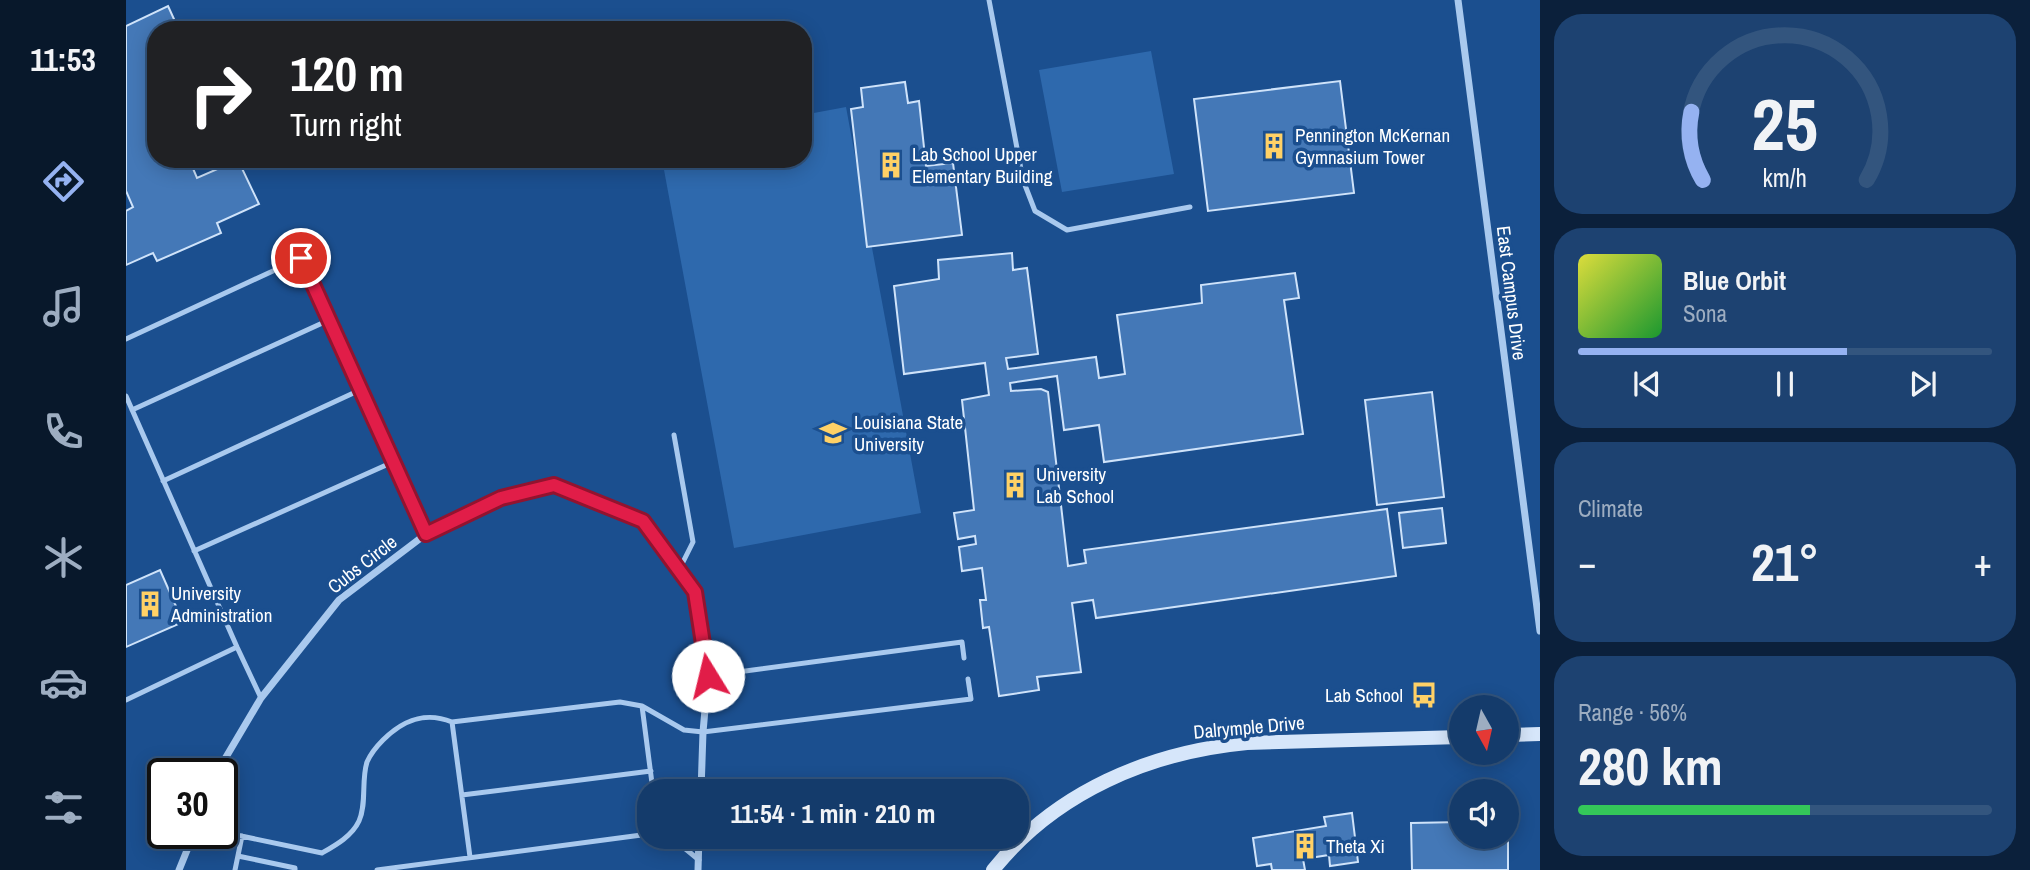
<!DOCTYPE html>
<html lang="en">
<head>
<meta charset="utf-8">
<style>
  :root { --surface:#143b6b; --page:#1d4271; --text:#f1f3f6; --muted:#9dadc1; --line:#33557e; --accent:#95b2f1 }
  body { margin:0; font-family:"Archivo Narrow",sans-serif; background:var(--page); color:var(--text); height:100vh; display:flex; flex-direction:column; font-size:26px; white-space:nowrap }
  * { box-sizing:border-box; margin:0 }
  p { font-size:23px; color:var(--muted) }
  .icon { flex:none; width:38px; height:38px; fill:none; stroke:currentColor; stroke-width:2; stroke-linecap:round; stroke-linejoin:round }
  .map { position:relative; flex:1; overflow:hidden }
  .panel { display:flex; flex-direction:column; gap:14px; padding:14px; background:#0b203b; width:490px }
  .panel>* { flex:none }
  .top-card { position:absolute; left:21px; top:21px; width:665px; height:147px; border-radius:28px; box-shadow:0 4px 18px #0003,0 0 0 2px var(--line); background:#202124; color:#fff; overflow:hidden }
  .needle { width:46px; rotate:172deg }
  .buttons { position:absolute; left:1323px; top:695px; display:grid; gap:14px }
  .buttons a { display:grid; place-items:center; width:70px; height:70px; border-radius:50%; background:var(--surface); box-shadow:0 4px 18px #0003,0 0 0 2px var(--line); font-size:35px }
  .speed { position:absolute; left:21px; top:758px; display:flex; gap:14px; font-size:35px; font-weight:700; text-align:center }
  .speed>* { display:grid; place-content:center; width:91px; height:91px; border-radius:50%; background:var(--surface); box-shadow:0 4px 18px #0003,0 0 0 2px var(--line); line-height:1 }
  .speed .limit { border:4px solid #111; border-radius:10px; background:#fff; color:#111 }
  .pin { position:absolute; display:grid; place-items:center; width:60px; height:60px; color:#fff; margin:-30px; border:4px solid #fff; border-radius:50%; box-shadow:0 2px 7px #0007 }
  .me { position:absolute; width:77px; margin:-38px; rotate:351deg; stroke-linejoin:round; filter:drop-shadow(0 0 5px #0008) }
  .turn { display:flex; align-items:center; gap:24px; height:147px; padding:0 28px; font-size:32px }
  .turn .icon { width:91px; height:91px; stroke-width:2.5 }
  .turn b { display:block; font-size:49px; line-height:60px }
  .big { font-size:52px; font-weight:800; line-height:1.1 }
  .panel .tile { flex:1; display:flex; flex-direction:column; justify-content:center; gap:10px; min-width:0; padding:0 24px; border-radius:28px; background:var(--page) }
  .panel .dial { align-items:center; gap:0 }
  .dial svg { height:182px; overflow:visible; fill:none; stroke:var(--line); stroke-width:7; stroke-linecap:round; text-anchor:middle }
  .dial text { fill:var(--text); stroke:none }
  .song { display:flex; align-items:center; gap:21px }
  .cover { width:84px; height:84px; border-radius:10px; background:linear-gradient(135deg,hsl(60 70% 55%),hsl(130 70% 35%)) }
  .played { height:7px; border-radius:4px; background:linear-gradient(90deg,var(--accent) 65%,var(--line) 65%) }
  .keys { display:flex; justify-content:space-around; direction:ltr }
  .heat { display:flex; justify-content:space-between; align-items:center; font-size:38px; direction:ltr }
  .charge { height:10px; border-radius:5px; background:linear-gradient(90deg,#34c759 56%,var(--line) 0) }
  .trip { position:absolute; left:511px; top:779px; width:392px; height:70px; border-radius:28px; background:var(--surface); box-shadow:0 4px 18px #0003,0 0 0 2px var(--line); font-weight:800; line-height:70px; text-align:center }
  main { display:flex; flex:1; min-height:0 }
  .tab-bar { display:flex; flex-direction:column; width:126px; justify-content:space-around; align-items:center; background:#08182b; color:var(--muted) }
  .tab-bar .icon { width:49px; height:49px }
  .tab-bar .current { color:var(--accent) }
  .tab-bar b { font-size:32px; color:var(--text) }
  .map>svg:first-child { display:block }
  .green { fill:#2e69ad }
  .building { fill:#4478b7; stroke:#cfe3fa; stroke-width:2 }
  .lines { fill:none; stroke-linecap:round; stroke-linejoin:round }
  .lane { stroke:#a9c9ee; stroke-width:5 }
  .street { stroke:#a9c9ee; stroke-width:7 }
  .secondary { stroke:#d6e6fa; stroke-width:14 }
  .route-casing { stroke:#92132f; stroke-width:18 }
  .route { stroke:#e11d48; stroke-width:12 }
  .labels { text-anchor:middle; dominant-baseline:central; stroke-width:7; stroke-linejoin:round; paint-order:stroke }
  .poi-label { font-size:19px; fill:#fff; stroke:#1b4f8f; text-anchor:start }
  .street-label { font-size:19px; fill:#fff; stroke:#1b4f8f }
</style>
</head>
<body>
<main>
<nav class="tab-bar">
<b>11:53</b>
<svg class="icon current" aria-label="directions" viewBox="0 0 24 24"><path d="M12 3l9 9-9 9-9-9zM9 14v-3h6M13 9l2 2-2 2"/></svg>
<svg class="icon" aria-label="music" viewBox="0 0 24 24"><path d="M9 18V5l10-2v13"/><circle cx="6" cy="18" r="3"/><circle cx="16" cy="16" r="3"/></svg>
<svg class="icon" aria-label="phone" viewBox="0 0 24 24"><path d="M5 4h4l2 5-3 2q2 4 5 5l2-3 5 2v4C11 20 4 13 5 4z"/></svg>
<svg class="icon" aria-label="climate" viewBox="0 0 24 24"><path d="M12 3v18M4 7l16 10M4 17L20 7"/></svg>
<svg class="icon" aria-label="car" viewBox="0 0 24 24"><path d="M5 17H2v-5l4-1 3-4h7l3 4 3 1v5h-3M9 17h6M6 11h13"/><circle cx="7" cy="17" r="2"/><circle cx="17" cy="17" r="2"/></svg>
<svg class="icon" aria-label="filters" viewBox="0 0 24 24"><path d="M4 7h16M4 17h16"/><circle cx="9" cy="7" r="2"/><circle cx="15" cy="17" r="2"/></svg>
</nav>
<div class="map">
<svg width="1414" height="870" viewBox="0 0 1414 870">
  <rect width="100%" height="100%" fill="#1b4f8f"/>
  <!-- green -->
  <path class="green" d="M 1025,51 L 1048,174 L 936,192 L 913,70 Z
    M 720,107 L 795,513 L 608,548 L 536,159 L 677,159 L 677,115 Z"/>
  <!-- building -->
  <path class="building" d="M 42,6 L 53,30 L 30,30 L 30,66 L 23,68 L 30,83 L 30,159 L 63,159 L 71,178 L 112,160 L 133,204 L 91,223 L 95,233 L 31,261 L 27,253 L 0,265 L 0,211 L 7,207 L 0,191 L 0,26 Z
    M 1214,81 L 1228,193 L 1082,211 L 1068,99 Z
    M 779,82 L 782,103 L 793,101 L 800,166 L 827,163 L 836,235 L 741,247 L 725,109 L 737,107 L 735,88 Z
    M 886,253 L 887,270 L 901,268 L 912,354 L 880,358 L 882,369 L 970,357 L 973,378 L 999,374 L 991,315 L 1076,303 L 1075,285 L 1169,273 L 1173,298 L 1158,300 L 1177,434 L 978,462 L 973,425 L 938,430 L 931,376 L 884,383 L 885,391 L 915,389 L 922,392 L 942,566 L 960,563 L 958,550 L 1261,509 L 1270,576 L 970,618 L 967,600 L 946,603 L 955,672 L 911,677 L 913,690 L 873,696 L 863,627 L 857,628 L 854,600 L 860,600 L 856,568 L 836,571 L 833,547 L 850,544 L 849,536 L 832,539 L 828,513 L 848,510 L 836,400 L 863,395 L 859,363 L 778,374 L 768,286 L 813,279 L 812,260 Z
    M 1306,392 L 1318,497 L 1251,505 L 1239,400 Z
    M 1316,508 L 1320,543 L 1277,548 L 1273,513 Z
    M 34,570 L 57,622 L 0,647 L 0,585 Z
    M 1226,813 L 1232,862 L 1204,866 L 1203,855 L 1177,859 L 1179,870 L 1146,870 L 1145,864 L 1131,866 L 1127,838 L 1200,826 L 1198,817 Z
    M 1335,822 L 1335,836 L 1381,836 L 1382,835 L 1382,870 L 1286,870 L 1285,823 Z"/>
  <g class="lines">
    <!-- lane -->
    <path class="lane" d="M 863,0 L 897,180 L 909,211 L 941,230 L 1064,207
      M 0,339 L 175,258 L 267,462 L 68,551
      M 0,396 L 111,647 L 135,698
      M 6,410 L 203,320
      M 548,435 L 567,542 L 553,570
      M 267,462 L 300,534
      M 37,481 L 234,390
      M 582,676 L 836,642 L 838,658
      M 0,700 L 111,647
      M 516,706 L 527,791
      M 326,722 L 344,857
      M 336,795 L 525,771
      M 96,832 L 196,853 C 210,845 226,836 233,821 C 241,803 235,781 241,762 C 245,753 250,747 257,740 C 277,720 299,711 326,722 L 494,702 L 516,706 L 558,730 L 577,732 L 845,699 L 842,679
      M 541,836 L 551,842 L 573,860
      M 112,856 L 169,868 L 169,870
      M 109,870 L 116,836
      M 251,870 L 523,834"/>
    <!-- street -->
    <path class="street" d="M 1332,0 L 1414,631
      M 90,774 L 135,698 L 213,600 L 300,534 L 375,498 L 427,485 L 517,521 L 569,592 L 582,676 L 577,732 L 575,791
      M 53,870 L 68,833
      M 572,870 L 573,836"/>
    <!-- secondary -->
    <path class="secondary" d="M 1381,735 L 1414,734
      M 867,870 C 929,792 1024,752 1121,743 L 1335,737"/>
  </g>
  <g class="lines">
    <!-- route casing -->
    <g class="route-casing">
      <path id="route" d="M 175,258 L 300,534 L 375,498 L 428,485 L 517,521 L 569,592 L 582,676"/>
    </g>
    <!-- route -->
    <use href="#route" class="route"/>
  </g>
  <!-- icons -->
  <defs>
    <g id="building-bare" transform="scale(2.1)"><path d="M-4-6H4V6H1V3H-1V6H-4ZM-2.5-4.3h1.7v1.8h-1.7ZM.8-4.3h1.7v1.8H.8ZM-2.5-1h1.7V.8h-1.7ZM.8-1h1.7V.8H.8Z" fill="#ffd166" stroke="#1b4f8f" stroke-width="2.5" paint-order="stroke"/></g>
    <g id="university-bare" transform="scale(2.1)"><path d="M0-5L7-2L0 1L-7-2ZM-4 1L0 2.5L4 1V4Q0 6-4 4Z" fill="#ffd166" stroke="#1b4f8f" stroke-width="2.5" paint-order="stroke"/></g>
    <g id="bus-bare" transform="scale(2.1)"><path d="M-5-6H5V4H4V6H2V4H-2V6H-4V4H-5ZM-3.5-4V0h7V-4ZM-3.5 1.2v1.5H-2V1.2ZM2 1.2v1.5H3.5V1.2Z" fill="#ffd166" stroke="#1b4f8f" stroke-width="2.5" paint-order="stroke"/></g>
  </defs>
  <g fill-rule="evenodd">
    <use href="#building-bare" x="1148" y="146"/>
    <use href="#building-bare" x="765" y="165"/>
    <use href="#university-bare" x="707" y="433"/>
    <use href="#building-bare" x="889" y="485"/>
    <use href="#building-bare" x="24" y="604"/>
    <use href="#bus-bare" x="1298" y="695"/>
    <use href="#building-bare" x="1179" y="846"/>
  </g>
  <g class="labels">
    <!-- poi labels -->
    <g class="poi-label">
      <text x="1169" y="135">Pennington McKernan<tspan x="1169" dy="22">Gymnasium Tower</tspan></text>
      <text x="786" y="154">Lab School Upper<tspan x="786" dy="22">Elementary Building</tspan></text>
      <text x="728" y="422">Louisiana State<tspan x="728" dy="22">University</tspan></text>
      <text x="910" y="474">University<tspan x="910" dy="22">Lab School</tspan></text>
      <text x="45" y="593">University<tspan x="45" dy="22">Administration</tspan></text>
      <text x="1277" y="695" text-anchor="end">Lab School</text>
      <text x="1200" y="846">Theta Xi</text>
    </g>
    <!-- street labels -->
    <g class="street-label">
      <text transform="translate(1386 293) rotate(83)">East Campus Drive</text>
      <text transform="translate(236 564) rotate(-38)">Cubs Circle</text>
      <text transform="translate(1123 727) rotate(-5)">Dalrymple Drive</text>
    </g>
  </g>
</svg>
<div class="buttons">
<a><svg class="needle" viewBox="-14 -14 28 28"><path d="M0-13l5 13h-10z" fill="#e53935"/><path d="M0 13l5-13h-10z" fill="#9dadc1"/></svg></a>
<a><svg class="icon" aria-label="sound" viewBox="0 0 24 24"><path d="M4 9h4l5-4v14l-5-4H4zM17 9q2 3 0 6"/></svg></a>
</div>
<div class="speed"><div class="limit">30</div></div>
<div class="pin" style="left:175px;top:258px;background:#d93025"><svg class="icon" aria-label="arrive" viewBox="0 0 24 24"><path d="M6 21V4h12l-3 4 3 4H6"/></svg></div>
<svg class="me" style="left:582px;top:676px" viewBox="-20 -20 40 40"><circle r="19" fill="#fff"/><path d="M0-13L10 11 0 6-10 11z" fill="#e11d48"/></svg>
<div class="trip">11:54 · 1 min · 210 m</div>
<div class="top-card">
<div class="turn"><svg class="icon" aria-label="right" viewBox="0 0 24 24"><path d="M7 20v-9h11M14 6l5 5-5 5"/></svg><div><b>120 m</b>Turn right</div></div>
</div>
</div>
<section class="panel">
<div class="tile dial"><svg viewBox="0 0 100 80">
<path d="M14 69A42 42 0 1 1 86 69"/>
<path d="M14 69A42 42 0 0 1 9 39" stroke="#95b2f1"/>
<text x="50" y="56" font-size="32" font-weight="700">25</text>
<text x="50" y="72" font-size="11">km/h</text>
</svg></div>
<div class="tile">
<div class="song"><i class="cover"></i><div><b>Blue Orbit</b><p>Sona</p></div></div>
<div class="played"></div>
<div class="keys"><svg class="icon" aria-label="previous" viewBox="0 0 24 24"><path d="M18 5L8 12l10 7zM5 5v14"/></svg><svg class="icon" aria-label="pause" viewBox="0 0 24 24"><path d="M8 5v14M16 5v14"/></svg><svg class="icon" aria-label="next" viewBox="0 0 24 24"><path d="M6 5l10 7-10 7zM19 5v14"/></svg></div>
</div>
<div class="tile"><p>Climate</p>
<div class="heat"><a>−</a><b class="big">21°</b><a>+</a></div>
</div>
<div class="tile"><p>Range · 56%</p><b class="big">280 km</b><div class="charge"></div></div>
</section>
</main>
</body>
</html>
